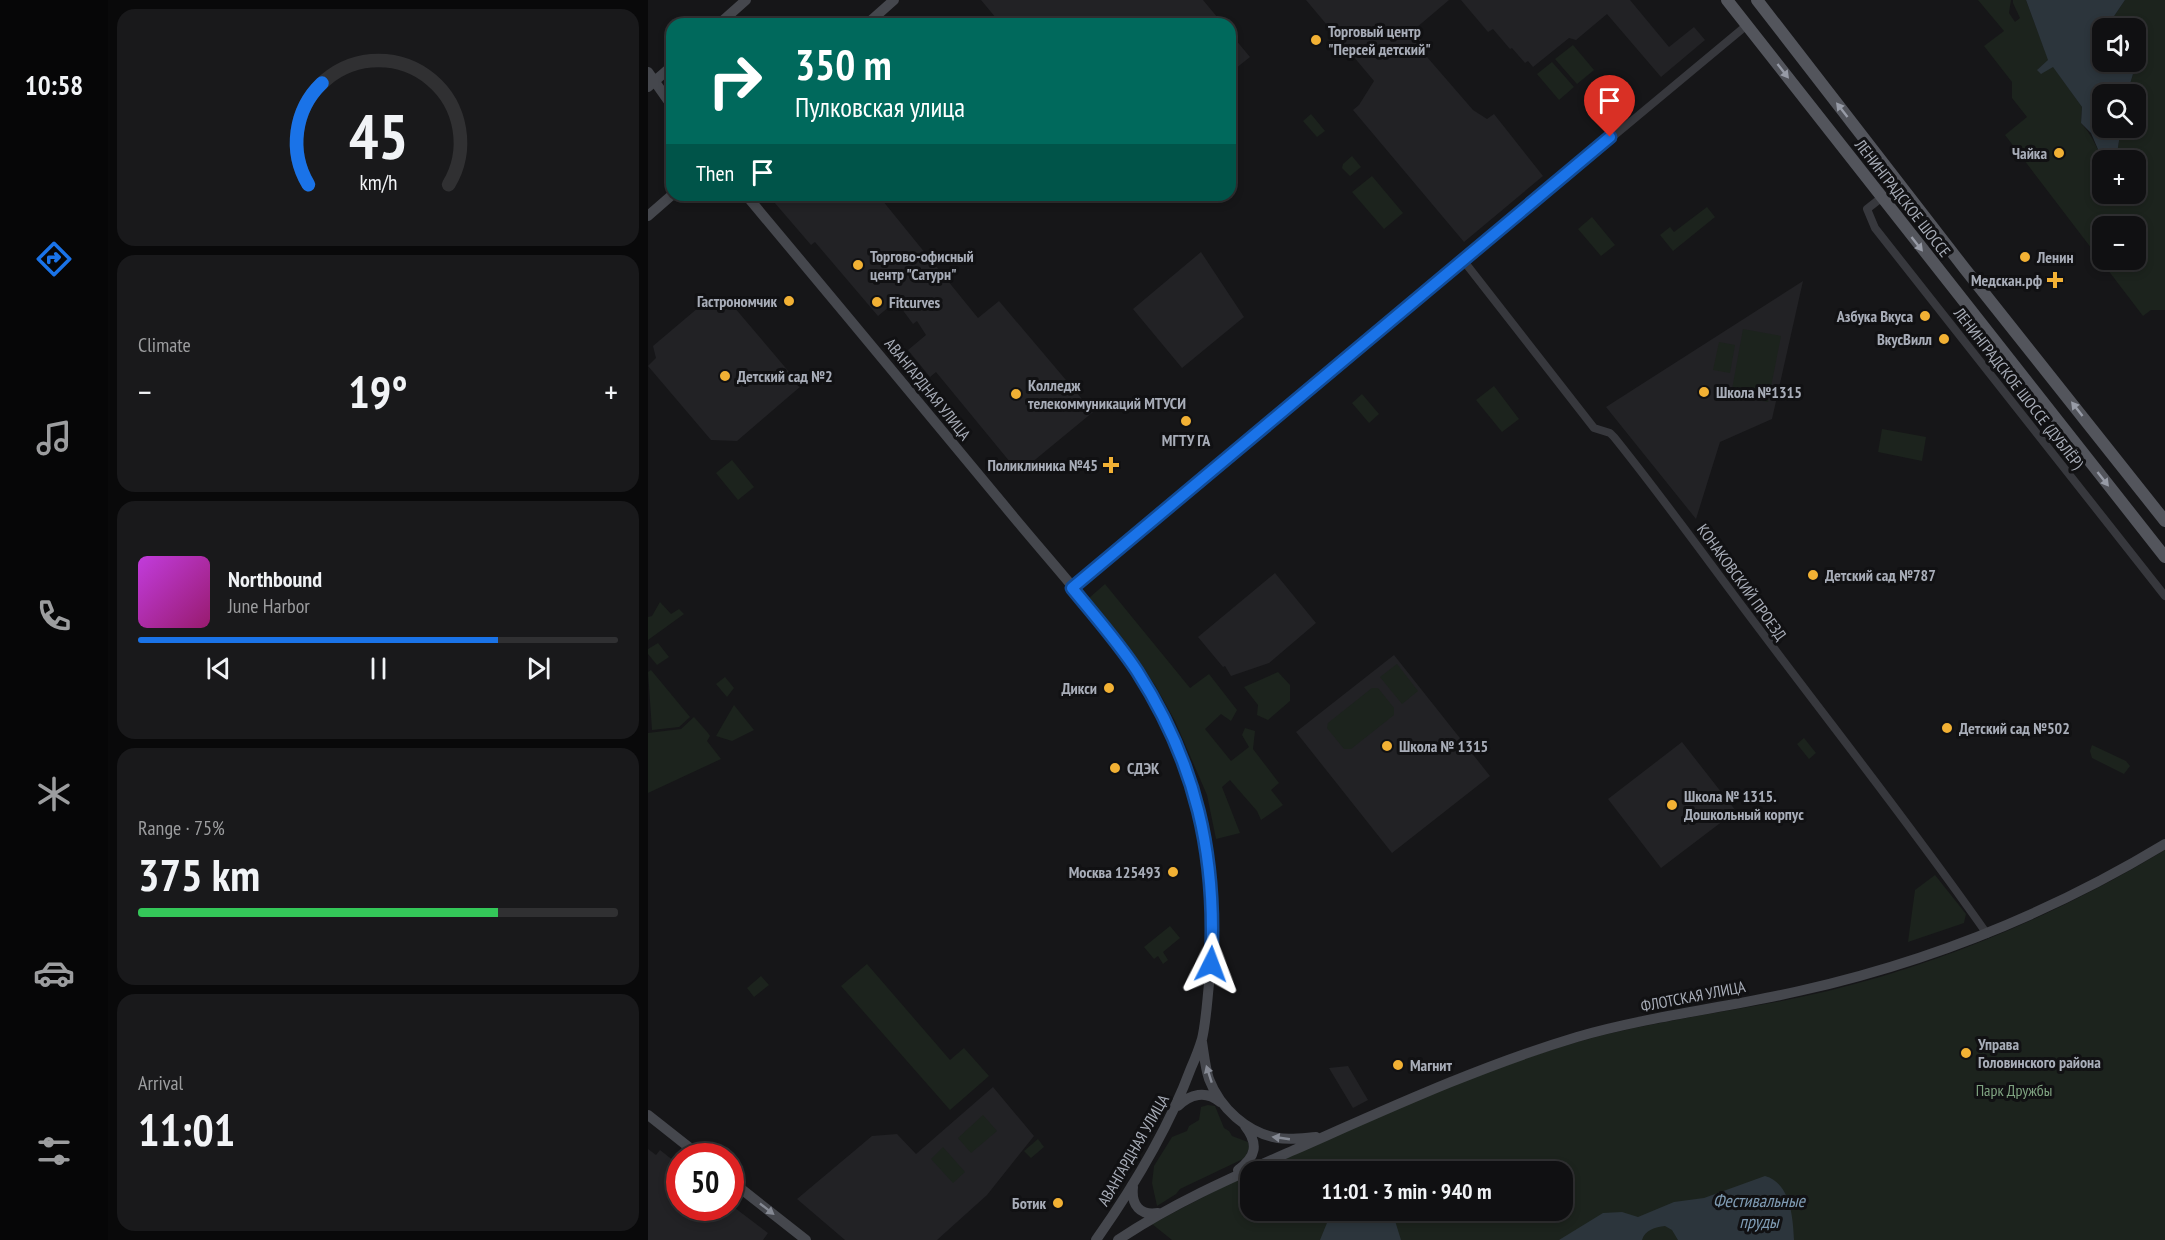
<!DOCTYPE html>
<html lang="en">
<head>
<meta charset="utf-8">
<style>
  :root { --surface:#101012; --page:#19191b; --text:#f1f3f6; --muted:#9c9d9f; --line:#303032; --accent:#1a73e8 }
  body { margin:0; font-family:"PT Sans Narrow",sans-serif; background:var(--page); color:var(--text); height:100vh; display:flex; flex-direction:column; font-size:22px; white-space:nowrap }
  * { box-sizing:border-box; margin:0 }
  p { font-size:20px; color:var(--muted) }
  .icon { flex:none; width:33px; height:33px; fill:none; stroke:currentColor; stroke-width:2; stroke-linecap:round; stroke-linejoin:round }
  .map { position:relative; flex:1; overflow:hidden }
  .panel { display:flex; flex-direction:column; gap:9px; padding:9px; background:#09090a; width:540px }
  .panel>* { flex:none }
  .hud { position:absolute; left:18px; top:18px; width:570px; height:183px; border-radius:18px; box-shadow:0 3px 9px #0003,0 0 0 2px var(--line); background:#00695c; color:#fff; overflow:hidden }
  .tools { position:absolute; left:1444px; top:18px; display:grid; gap:12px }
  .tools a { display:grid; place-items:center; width:54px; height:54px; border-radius:12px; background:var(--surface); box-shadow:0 3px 9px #0003,0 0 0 2px var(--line); font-size:30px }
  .speed { position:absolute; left:18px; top:1143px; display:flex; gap:12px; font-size:30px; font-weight:700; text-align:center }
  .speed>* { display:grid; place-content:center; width:78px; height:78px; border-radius:50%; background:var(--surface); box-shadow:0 3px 9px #0003,0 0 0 2px var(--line); line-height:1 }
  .speed .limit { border:9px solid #d22; background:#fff; color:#111 }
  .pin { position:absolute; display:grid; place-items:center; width:51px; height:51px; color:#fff; margin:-62px -26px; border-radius:50% 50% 50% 0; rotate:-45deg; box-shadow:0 0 6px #0007 }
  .pin .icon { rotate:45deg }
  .me { position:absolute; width:66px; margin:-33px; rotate:3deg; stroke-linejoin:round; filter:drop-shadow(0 0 4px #0008) }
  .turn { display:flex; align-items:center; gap:21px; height:126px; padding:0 30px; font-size:27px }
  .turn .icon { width:78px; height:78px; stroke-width:2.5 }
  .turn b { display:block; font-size:42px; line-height:51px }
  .then { display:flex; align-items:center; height:57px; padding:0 30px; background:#0003; gap:12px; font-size:22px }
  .big { font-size:45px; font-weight:600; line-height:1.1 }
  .panel .tile { flex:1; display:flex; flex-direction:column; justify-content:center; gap:9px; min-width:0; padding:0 21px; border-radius:18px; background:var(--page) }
  .panel .dial { align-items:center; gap:0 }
  .dial svg { height:156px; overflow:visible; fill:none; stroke:var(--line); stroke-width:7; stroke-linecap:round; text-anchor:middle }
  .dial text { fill:var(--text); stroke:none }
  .song { display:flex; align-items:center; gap:18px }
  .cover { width:72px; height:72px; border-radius:9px; background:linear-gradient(135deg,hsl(290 70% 55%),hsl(320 70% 35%)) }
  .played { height:6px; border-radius:3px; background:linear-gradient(90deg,var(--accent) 75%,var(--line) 75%) }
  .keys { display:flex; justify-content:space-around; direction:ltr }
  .heat { display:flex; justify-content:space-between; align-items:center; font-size:33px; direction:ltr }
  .charge { height:9px; border-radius:4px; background:linear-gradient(90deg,#34c759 75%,var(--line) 0) }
  .trip { position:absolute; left:592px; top:1161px; width:333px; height:60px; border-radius:18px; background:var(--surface); box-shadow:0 3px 9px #0003,0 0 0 2px var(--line); font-weight:600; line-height:60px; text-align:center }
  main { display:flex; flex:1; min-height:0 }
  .tab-bar { display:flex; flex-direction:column; width:108px; justify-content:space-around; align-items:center; background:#060607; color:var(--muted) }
  .tab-bar .icon { width:42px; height:42px }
  .tab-bar .on { color:var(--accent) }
  .tab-bar b { font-size:27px; color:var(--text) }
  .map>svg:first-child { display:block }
  .built { fill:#222225 }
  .green { fill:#1c231d; fill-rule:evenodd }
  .water { fill:#2c353c }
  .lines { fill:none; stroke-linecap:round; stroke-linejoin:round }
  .street { stroke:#37383d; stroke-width:8 }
  .secondary { stroke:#45474d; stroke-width:10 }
  .primary { stroke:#53555c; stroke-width:12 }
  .oneway { fill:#979ba6 }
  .oneway2 { fill:#858993 }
  .route-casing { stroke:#114b97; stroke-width:15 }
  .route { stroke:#1a73e8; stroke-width:10 }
  .poi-dot { fill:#f2b134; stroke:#111113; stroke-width:2 }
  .labels { text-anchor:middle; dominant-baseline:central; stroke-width:6; stroke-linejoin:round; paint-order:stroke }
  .poi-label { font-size:16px; font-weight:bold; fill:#a8adb8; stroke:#111113; text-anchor:start }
  .street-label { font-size:16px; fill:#a8adb8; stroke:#111113 }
  .park-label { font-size:16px; fill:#7fa381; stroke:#111113 }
  .water-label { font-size:18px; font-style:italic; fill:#7f9bb3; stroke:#111113 }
</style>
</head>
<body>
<main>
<nav class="tab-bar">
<b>10:58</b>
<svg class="icon on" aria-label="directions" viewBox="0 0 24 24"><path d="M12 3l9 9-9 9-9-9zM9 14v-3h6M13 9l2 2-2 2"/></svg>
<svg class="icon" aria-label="music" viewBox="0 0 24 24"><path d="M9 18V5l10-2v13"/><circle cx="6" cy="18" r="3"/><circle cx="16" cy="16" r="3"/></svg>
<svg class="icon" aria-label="phone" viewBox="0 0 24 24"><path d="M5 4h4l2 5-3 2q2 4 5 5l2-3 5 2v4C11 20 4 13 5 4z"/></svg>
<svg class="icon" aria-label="climate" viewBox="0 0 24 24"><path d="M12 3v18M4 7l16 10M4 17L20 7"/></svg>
<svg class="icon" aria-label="car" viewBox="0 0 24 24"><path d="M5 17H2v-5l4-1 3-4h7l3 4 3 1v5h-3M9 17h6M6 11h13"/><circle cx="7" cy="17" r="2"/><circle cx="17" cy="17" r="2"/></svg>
<svg class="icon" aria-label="filters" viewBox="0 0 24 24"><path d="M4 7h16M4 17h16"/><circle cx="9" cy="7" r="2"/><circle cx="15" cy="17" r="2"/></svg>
</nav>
<section class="panel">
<div class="tile dial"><svg viewBox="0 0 100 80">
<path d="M14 69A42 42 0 1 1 86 69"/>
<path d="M14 69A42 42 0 0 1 21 17" stroke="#1a73e8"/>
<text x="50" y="56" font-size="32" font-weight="700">45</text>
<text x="50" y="72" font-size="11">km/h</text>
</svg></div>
<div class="tile"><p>Climate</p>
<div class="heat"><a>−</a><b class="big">19°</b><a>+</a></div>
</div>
<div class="tile">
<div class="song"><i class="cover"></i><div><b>Northbound</b><p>June Harbor</p></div></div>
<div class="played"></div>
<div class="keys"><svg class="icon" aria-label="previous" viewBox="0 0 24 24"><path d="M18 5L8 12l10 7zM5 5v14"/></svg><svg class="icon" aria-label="pause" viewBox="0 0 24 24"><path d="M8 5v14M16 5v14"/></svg><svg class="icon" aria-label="next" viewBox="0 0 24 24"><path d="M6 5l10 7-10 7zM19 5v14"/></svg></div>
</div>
<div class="tile"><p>Range · 75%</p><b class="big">375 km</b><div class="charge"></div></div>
<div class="tile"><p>Arrival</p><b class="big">11:01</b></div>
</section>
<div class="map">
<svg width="1517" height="1240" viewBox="0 0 1517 1240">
  <rect width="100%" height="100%" fill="#161618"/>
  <!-- built -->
  <path class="built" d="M 333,0 L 555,0 L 575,24 L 353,24 Z
    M 658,0 L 801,0 L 768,28 L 779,57 L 825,110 L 839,119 L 846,114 L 895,176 L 816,242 L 705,110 L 711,105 L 726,81 Z
    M 813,0 L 982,0 L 1021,47 L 1046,27 L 1057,40 L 1013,77 L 959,14 L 928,40 L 921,38 L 885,67 L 880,61 L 877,63 L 864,48 L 862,49 L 845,29 L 840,32 Z
    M 582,33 L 602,57 L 582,73 Z
    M 120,195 L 230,195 L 330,318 L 351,301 L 445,412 L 371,473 L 288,372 L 282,377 L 260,350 L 278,335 L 269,321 L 265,324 L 248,301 L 230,316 L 167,242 L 163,245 Z
    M 553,252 L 596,317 L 534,368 L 485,309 Z
    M 1155,281 L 1124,419 L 1072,442 L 1048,519 L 958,407 Z
    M 57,302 L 86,307 L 153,386 L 89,441 L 63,440 L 0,366 L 8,358 L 5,346 Z
    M 627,573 L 668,623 L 621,663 L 583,676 L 577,666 L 575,667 L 550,637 Z
    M 746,655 L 842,776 L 744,853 L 648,732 Z
    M 1034,742 L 1088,811 L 1013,868 L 960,799 Z
    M 700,1066 L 720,1100 L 705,1108 L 681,1068 Z
    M 345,1087 L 386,1136 L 339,1195 L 289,1240 L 197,1240 L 149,1199 L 224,1136 L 249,1134 L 268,1154 Z
    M 0,1149 L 8,1155 L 12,1150 L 31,1165 L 32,1208 L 82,1208 L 83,1205 L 120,1233 L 115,1240 L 0,1240 Z"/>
  <!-- green -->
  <path class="green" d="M 1330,0 L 1363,0 L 1361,13 L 1367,22 L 1372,18 L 1365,3 L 1365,0 L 1378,0 L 1401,61 L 1390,69 L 1405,66 L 1434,107 L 1433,123 C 1445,136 1462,166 1450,182 L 1455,194 L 1488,194 L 1488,160 L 1468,160 L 1473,128 L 1488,128 L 1488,94 L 1479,94 L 1485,74 L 1468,62 L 1488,62 L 1488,28 L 1458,28 L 1477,0 L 1517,0 L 1517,310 L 1503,310 L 1495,316 L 1357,135 L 1379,117 L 1364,98 L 1364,82 L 1336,46 L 1356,31 ZM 1455,226 L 1488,226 L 1488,260 L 1455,260 Z
    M 925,45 L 946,70 L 929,84 L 907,59 Z
    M 904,62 L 926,87 L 911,100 L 889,74 Z
    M 663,114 L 677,131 L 669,137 L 655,121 Z
    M 704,156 L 713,167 L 702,176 L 694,168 L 695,164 Z
    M 724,176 L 755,213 L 736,229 L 704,192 Z
    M 1059,207 L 1067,217 L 1025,251 L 1012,235 L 1022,227 L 1026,232 Z
    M 944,217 L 967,245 L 953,256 L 930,229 Z
    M 1095,329 L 1133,336 L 1120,402 L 1083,395 Z
    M 1071,342 L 1087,345 L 1082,373 L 1065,370 Z
    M 846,386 L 871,419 L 854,432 L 828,400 Z
    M 714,394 L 731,414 L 721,423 L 704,403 Z
    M 1234,429 L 1278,437 L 1274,461 L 1230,452 Z
    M 84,460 L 106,487 L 90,500 L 68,473 Z
    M 457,584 L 542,688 L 561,674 L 589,710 L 583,721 L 573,714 L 557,729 L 583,761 L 601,747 L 594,735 L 597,728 L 607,731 L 605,749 L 631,783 L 623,790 L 635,805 L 613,820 L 609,811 L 582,780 L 574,787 L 592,833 L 568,839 L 559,795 L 527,721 L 507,685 L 441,598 Z
    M 12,602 L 23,614 L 31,609 L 36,614 L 0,640 L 0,617 L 4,616 Z
    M 10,643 L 21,657 L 9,665 L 0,654 L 0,649 Z
    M 749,664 L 770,691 L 754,704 L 732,677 Z
    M 3,670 L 42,717 L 31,727 L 4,730 L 0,672 Z
    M 630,672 L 642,685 L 642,701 L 620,720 L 609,715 L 610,705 L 596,687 Z
    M 77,677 L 86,688 L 79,697 L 68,684 Z
    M 724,688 L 730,688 L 746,708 L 746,715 L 703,749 L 696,749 L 679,728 L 680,723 Z
    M 86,705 L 106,730 L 84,741 L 68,736 Z
    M 46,717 L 60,733 L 62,736 L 59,741 L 73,759 L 0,793 L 0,733 L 33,729 Z
    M 1156,738 L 1168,753 L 1161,759 L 1149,744 Z
    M 1444,745 L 1478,761 L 1482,766 L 1476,774 L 1444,758 L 1442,751 Z
    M 1517,850 L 1517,1240 L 524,1240 L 504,1224 L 603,1172 L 603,1210 L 915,1210 L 915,1172 L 603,1172 C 709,1126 815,1076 926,1043 C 1009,1019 1096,1011 1180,991 C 1299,962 1412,913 1517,850 Z
    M 1287,875 L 1318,914 L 1316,923 L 1260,942 L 1267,890 Z
    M 522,926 L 532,938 L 515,952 L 520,960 L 515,964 L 510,956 L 506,959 L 496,947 Z
    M 219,964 L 302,1060 L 316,1048 L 341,1076 L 302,1110 L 193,986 Z
    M 113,976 L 121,985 L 106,997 L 99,988 Z
    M 560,1105 L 567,1106 L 576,1128 L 581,1131 L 584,1136 L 600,1142 L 601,1148 L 597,1158 L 532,1189 L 528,1194 L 509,1206 L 504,1183 L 506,1166 L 524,1137 L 539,1131 L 541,1126 L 551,1120 L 553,1107 Z
    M 335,1115 L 349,1131 L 323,1153 L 310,1138 Z
    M 390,1139 L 396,1147 L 383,1158 L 376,1151 Z
    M 295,1147 L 317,1172 L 305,1183 L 283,1159 Z"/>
  <!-- water -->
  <path class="water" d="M 1378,0 L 1477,0 L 1458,28 L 1455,28 L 1455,32 L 1446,46 L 1455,53 L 1455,62 L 1468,62 L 1485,74 L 1479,94 L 1455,94 L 1455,128 L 1473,128 L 1468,160 L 1455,161 L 1443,133 L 1433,123 L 1434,107 L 1405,67 L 1393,74 L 1389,70 L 1400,60 Z
    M 1117,1176 C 1143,1183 1145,1219 1146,1240 L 1030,1240 L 1024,1230 L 1017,1226 C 1007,1227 997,1230 994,1240 L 911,1240 L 955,1213 L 974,1212 L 990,1217 L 1026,1202 L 1056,1198 Z
    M 702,1210 L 744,1211 L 753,1240 L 672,1240 L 681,1218 Z"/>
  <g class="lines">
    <!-- street -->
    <path class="street" d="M 1233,198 L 1219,209 L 1227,228 L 1517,596
      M 815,260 L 946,428 L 962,433 L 966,437 C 1020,504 1070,575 1122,643 C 1195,740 1270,835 1339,934
      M 424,587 L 1099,25"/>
    <!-- secondary -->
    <path class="secondary" d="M 71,24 L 98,0
      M 219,24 L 246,0
      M 0,72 L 24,106
      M 0,87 L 24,66
      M 98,195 C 184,298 269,400 355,504 C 403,563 464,627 503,693 C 555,784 572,880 561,984 C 559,1002 558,1022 554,1039 C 551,1049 547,1059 543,1068 C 520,1130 486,1186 448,1240
      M 0,216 L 24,195
      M 554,1042 C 556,1054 557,1067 561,1079 C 572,1108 599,1133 630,1138 C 642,1140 655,1138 668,1137
      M 530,1106 C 542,1094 558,1090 572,1102
      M 0,1115 L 52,1156
      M 590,1170 C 608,1157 611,1144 597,1126
      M 82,1180 L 158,1240
      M 485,1187 C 483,1205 492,1216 510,1213
      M 470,1240 C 525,1203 585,1177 646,1150 C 739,1109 832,1066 929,1037 C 1002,1016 1077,1008 1151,991 C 1281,962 1403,913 1517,844"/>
    <!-- primary -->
    <path class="primary" d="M 1079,0 L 1517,557
      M 1109,0 L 1317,269 L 1517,521"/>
  </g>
  <!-- one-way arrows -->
  <defs><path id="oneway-solid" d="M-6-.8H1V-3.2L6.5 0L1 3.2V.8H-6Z" transform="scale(1.5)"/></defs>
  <g class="oneway">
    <use href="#oneway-solid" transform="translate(1135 71) rotate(52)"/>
    <use href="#oneway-solid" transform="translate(1194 110) rotate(-128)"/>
    <use href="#oneway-solid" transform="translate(1269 244) rotate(52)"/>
    <use href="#oneway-solid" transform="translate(1429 409) rotate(-128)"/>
    <use href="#oneway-solid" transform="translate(1455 479) rotate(52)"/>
  </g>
  <g class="oneway2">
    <use href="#oneway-solid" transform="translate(561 1074) rotate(-108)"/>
    <use href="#oneway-solid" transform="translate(633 1138) rotate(-172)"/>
    <use href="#oneway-solid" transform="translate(119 1209) rotate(38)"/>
  </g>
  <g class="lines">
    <!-- route casing -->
    <g class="route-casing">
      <path id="route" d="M 563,964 C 569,855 548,763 489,671 C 470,642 446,615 424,588 L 962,137"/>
    </g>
    <!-- route -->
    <use href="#route" class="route"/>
  </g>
  <!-- markers -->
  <g class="poi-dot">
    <circle cx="668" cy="40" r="6"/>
    <circle cx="1411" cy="153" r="6"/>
    <circle cx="1377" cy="257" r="6"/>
    <circle cx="210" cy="265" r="6"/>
    <path d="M1404 271h6v6h6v6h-6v6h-6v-6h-6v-6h6z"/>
    <circle cx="141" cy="301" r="6"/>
    <circle cx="229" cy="302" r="6"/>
    <circle cx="1277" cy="316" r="6"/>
    <circle cx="1296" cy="339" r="6"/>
    <circle cx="77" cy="376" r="6"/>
    <circle cx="1056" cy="392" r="6"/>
    <circle cx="368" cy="394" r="6"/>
    <circle cx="538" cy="421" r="6"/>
    <path d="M460 456h6v6h6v6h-6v6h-6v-6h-6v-6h6z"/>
    <circle cx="1165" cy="575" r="6"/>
    <circle cx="461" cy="688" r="6"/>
    <circle cx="1299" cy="728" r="6"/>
    <circle cx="739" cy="746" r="6"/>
    <circle cx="467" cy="768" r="6"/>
    <circle cx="1024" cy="805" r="6"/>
    <circle cx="525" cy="872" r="6"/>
    <circle cx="1318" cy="1053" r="6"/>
    <circle cx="750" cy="1065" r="6"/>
    <circle cx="410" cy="1203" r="6"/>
  </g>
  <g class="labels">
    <!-- poi labels -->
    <g class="poi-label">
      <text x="680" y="31">Торговый центр<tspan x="680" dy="18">"Персей детский"</tspan></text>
      <text x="1399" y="153" text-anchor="end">Чайка</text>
      <text x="222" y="256">Торгово-офисный<tspan x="222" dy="18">центр "Сатурн"</tspan></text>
      <text x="1389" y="257">Ленин</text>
      <text x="1394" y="280" text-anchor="end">Медскан.рф</text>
      <text x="129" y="301" text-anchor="end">Гастрономчик</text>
      <text x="241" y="302">Fitcurves</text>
      <text x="1265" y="316" text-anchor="end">Азбука Вкуса</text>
      <text x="1284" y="339" text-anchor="end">ВкусВилл</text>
      <text x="89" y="376">Детский сад №2</text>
      <text x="380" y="385">Колледж<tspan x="380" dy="18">телекоммуникаций МТУСИ</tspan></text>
      <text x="1068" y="392">Школа №1315</text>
      <text x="538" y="440" text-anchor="middle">МГТУ ГА</text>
      <text x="450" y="465" text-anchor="end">Поликлиника №45</text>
      <text x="1177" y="575">Детский сад №787</text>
      <text x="449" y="688" text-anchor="end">Дикси</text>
      <text x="1311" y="728">Детский сад №502</text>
      <text x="751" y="746">Школа № 1315</text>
      <text x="479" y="768">СДЭК</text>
      <text x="1036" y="796">Школа № 1315.<tspan x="1036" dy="18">Дошкольный корпус</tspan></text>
      <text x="513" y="872" text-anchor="end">Москва 125493</text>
      <text x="1330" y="1044">Управа<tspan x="1330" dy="18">Головинского района</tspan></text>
      <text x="762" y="1065">Магнит</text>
      <text x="398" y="1203" text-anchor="end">Ботик</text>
    </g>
    <!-- street labels -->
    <g class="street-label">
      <text transform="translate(1255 198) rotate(52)">ЛЕНИНГРАДСКОЕ ШОССЕ</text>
      <text transform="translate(1371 388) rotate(52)">ЛЕНИНГРАДСКОЕ ШОССЕ (ДУБЛЁР)</text>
      <text transform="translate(280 389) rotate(51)">АВАНГАРДНАЯ УЛИЦА</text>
      <text transform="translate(1094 582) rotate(54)">КОНАКОВСКИЙ ПРОЕЗД</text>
      <text transform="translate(1045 996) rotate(-11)">ФЛОТСКАЯ УЛИЦА</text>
      <text transform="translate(485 1150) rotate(-60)">АВАНГАРДНАЯ УЛИЦА</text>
    </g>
    <!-- park labels -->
    <g class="park-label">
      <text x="1366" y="1090">Парк Дружбы</text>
    </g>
    <!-- water labels -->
    <g class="water-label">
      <text x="1111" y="1200">Фестивальные<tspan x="1111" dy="21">пруды</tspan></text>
    </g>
  </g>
</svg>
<div class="tools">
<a><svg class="icon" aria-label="sound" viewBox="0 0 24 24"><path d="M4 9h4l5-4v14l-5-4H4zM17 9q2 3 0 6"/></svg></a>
<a><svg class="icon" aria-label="search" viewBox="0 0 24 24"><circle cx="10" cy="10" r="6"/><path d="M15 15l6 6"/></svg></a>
<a>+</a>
<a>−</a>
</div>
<div class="speed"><div class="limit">50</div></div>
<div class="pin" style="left:962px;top:137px;background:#d93025"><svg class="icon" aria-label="arrive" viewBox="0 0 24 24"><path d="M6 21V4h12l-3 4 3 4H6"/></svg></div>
<svg class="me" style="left:563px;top:964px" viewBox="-20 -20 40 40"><path d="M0-17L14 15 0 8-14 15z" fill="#1a73e8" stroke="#fff" stroke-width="4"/></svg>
<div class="trip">11:01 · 3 min · 940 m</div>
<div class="hud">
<div class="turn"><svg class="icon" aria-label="right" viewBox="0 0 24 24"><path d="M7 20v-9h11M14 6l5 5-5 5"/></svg><div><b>350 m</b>Пулковская улица</div></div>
<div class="then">Then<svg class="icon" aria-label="arrive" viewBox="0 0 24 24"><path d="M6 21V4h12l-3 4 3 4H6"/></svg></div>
</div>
</div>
</main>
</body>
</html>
